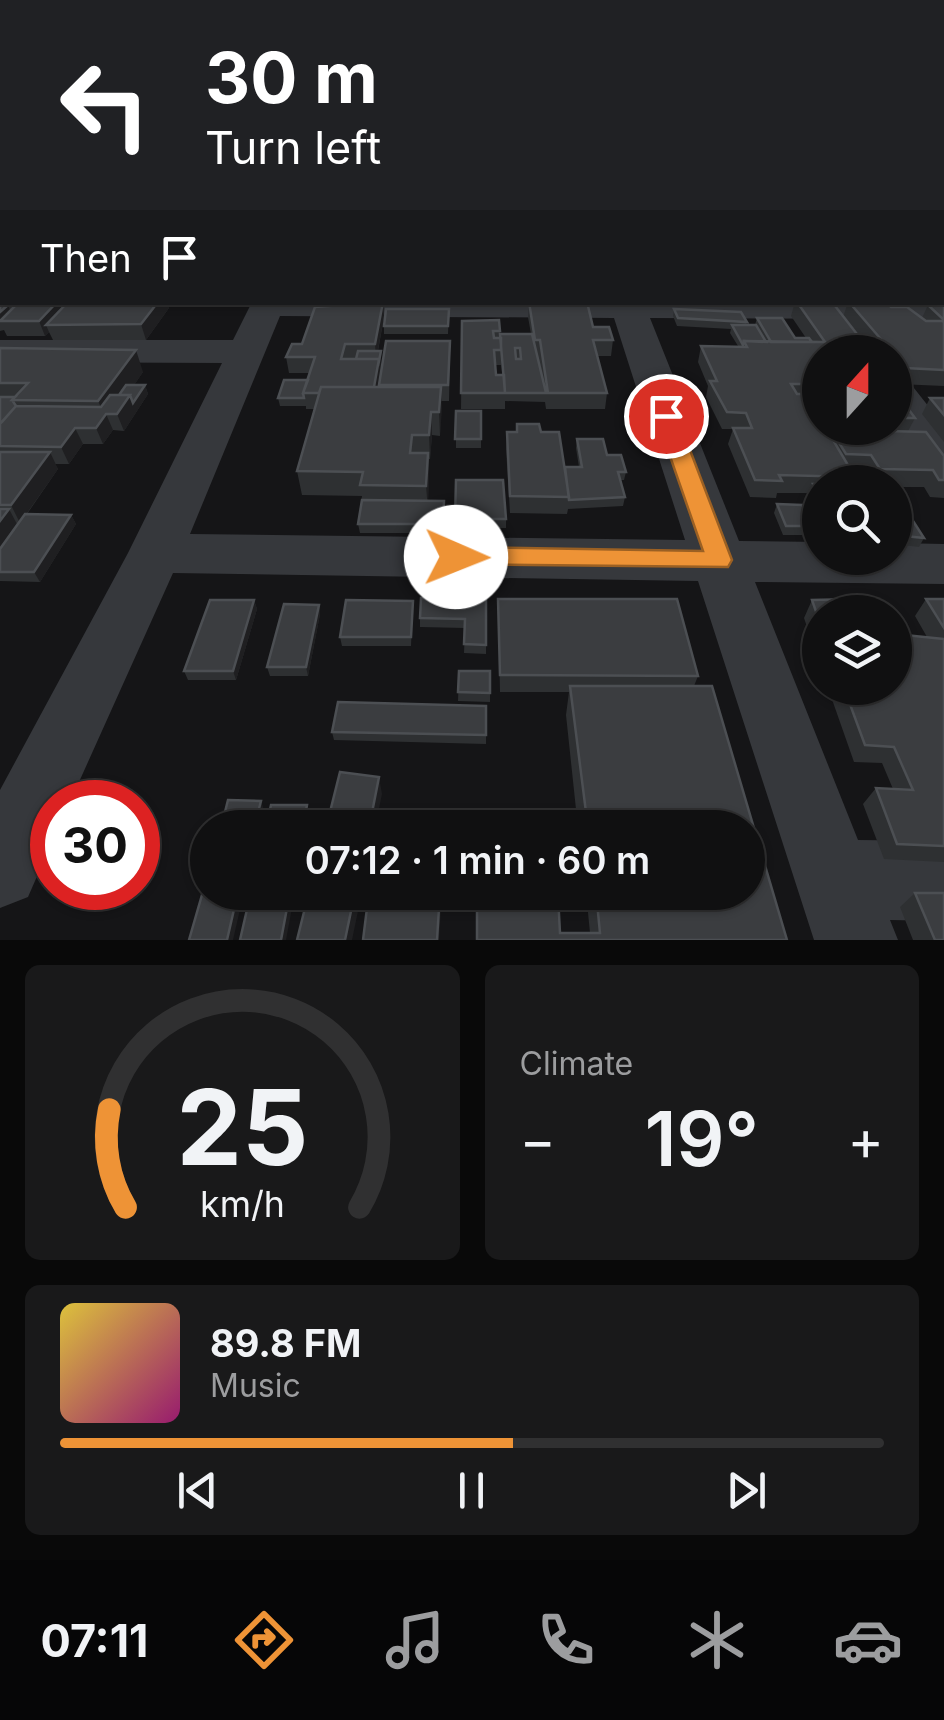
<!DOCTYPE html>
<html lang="en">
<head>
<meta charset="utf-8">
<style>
  :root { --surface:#101011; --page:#19191a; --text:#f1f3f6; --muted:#9c9d9f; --line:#303031; --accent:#ee9336 }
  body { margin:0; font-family:Inter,sans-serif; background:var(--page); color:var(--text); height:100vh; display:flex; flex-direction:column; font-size:38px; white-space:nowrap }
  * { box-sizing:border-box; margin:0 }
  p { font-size:32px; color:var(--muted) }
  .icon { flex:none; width:55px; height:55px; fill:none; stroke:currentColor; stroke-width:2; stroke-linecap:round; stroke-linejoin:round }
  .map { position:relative; height:940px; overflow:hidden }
  .panel { display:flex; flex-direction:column; gap:25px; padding:25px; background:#090909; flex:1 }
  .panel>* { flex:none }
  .banner { position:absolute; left:0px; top:0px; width:945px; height:305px; box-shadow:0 2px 8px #0004,0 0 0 2px var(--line); background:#202124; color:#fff; overflow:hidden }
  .needle { width:65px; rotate:21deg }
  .tools { position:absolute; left:802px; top:335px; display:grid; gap:20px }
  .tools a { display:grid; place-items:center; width:110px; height:110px; border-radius:50%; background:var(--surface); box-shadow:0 2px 8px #0004,0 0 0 2px var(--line); font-size:50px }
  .speed { position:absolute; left:30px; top:780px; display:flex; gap:20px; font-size:50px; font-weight:700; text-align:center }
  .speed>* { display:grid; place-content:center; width:130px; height:130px; border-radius:50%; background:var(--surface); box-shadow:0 2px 8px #0004,0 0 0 2px var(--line); line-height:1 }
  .speed .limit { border:15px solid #d22; background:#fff; color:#111 }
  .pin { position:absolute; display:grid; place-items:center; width:85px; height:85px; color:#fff; margin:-42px; border:5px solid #fff; border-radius:50%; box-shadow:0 2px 10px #0007 }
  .me { position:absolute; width:110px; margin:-55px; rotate:91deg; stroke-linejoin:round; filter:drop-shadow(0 0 8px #0008) }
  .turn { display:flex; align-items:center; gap:35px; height:210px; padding:0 40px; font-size:45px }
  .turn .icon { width:130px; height:130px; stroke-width:2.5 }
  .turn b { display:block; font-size:70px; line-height:85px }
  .then { display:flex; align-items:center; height:95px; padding:0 40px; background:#0003; gap:20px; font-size:38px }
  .big { font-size:75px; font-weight:600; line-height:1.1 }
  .panel .card { flex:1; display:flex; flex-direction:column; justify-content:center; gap:15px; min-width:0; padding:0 35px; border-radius:15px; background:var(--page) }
  .panel .dial { align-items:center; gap:0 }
  .dial svg { height:260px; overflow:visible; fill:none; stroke:var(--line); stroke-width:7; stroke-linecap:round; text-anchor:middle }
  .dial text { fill:var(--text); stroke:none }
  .song { display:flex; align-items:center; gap:30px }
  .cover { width:120px; height:120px; border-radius:15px; background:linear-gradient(135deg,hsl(50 70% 55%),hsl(320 70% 35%)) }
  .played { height:10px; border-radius:5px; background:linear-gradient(90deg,var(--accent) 55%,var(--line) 55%) }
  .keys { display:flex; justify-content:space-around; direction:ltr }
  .heat { display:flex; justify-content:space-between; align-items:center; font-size:55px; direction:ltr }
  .panel .tiles { flex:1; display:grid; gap:25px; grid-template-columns:1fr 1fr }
  .card:last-child { grid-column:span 2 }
  .trip { position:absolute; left:190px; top:810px; width:575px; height:100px; border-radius:50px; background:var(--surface); box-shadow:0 2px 8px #0004,0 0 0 2px var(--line); font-weight:600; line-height:100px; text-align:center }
  .dock { display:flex; height:160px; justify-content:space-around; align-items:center; background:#060607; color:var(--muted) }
  .dock .icon { width:70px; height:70px }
  .dock .on { color:var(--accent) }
  .dock b { font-size:45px; color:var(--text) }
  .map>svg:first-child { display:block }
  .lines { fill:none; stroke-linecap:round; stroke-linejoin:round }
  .street { fill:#36383c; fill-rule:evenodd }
  .secondary { fill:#44474c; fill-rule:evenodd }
  .wall { fill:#2e3032; fill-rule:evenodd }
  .shaded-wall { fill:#1f1f21 }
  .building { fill:#3b3d40; stroke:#4c4f53; stroke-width:2.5; fill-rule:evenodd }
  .route { fill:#ee9336; stroke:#9b6023; stroke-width:2.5 }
</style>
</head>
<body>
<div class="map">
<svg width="944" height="940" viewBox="0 0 944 940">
  <rect width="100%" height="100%" fill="#151517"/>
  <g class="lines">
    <!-- street -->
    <path class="street" d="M 942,236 L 944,237 L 944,255 L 942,255 Z
      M 942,299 L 944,319 L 650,318 L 739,541 L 820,542 L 820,558 L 895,558 L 895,543 L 944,544 L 944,584 L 755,582 L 858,840 L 944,841 L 944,921 L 890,920 L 898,940 L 814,940 L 698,581 L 173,573 L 70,802 L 52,802 L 52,842 L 28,897 L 0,908 L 0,790 L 128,553 L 222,363 L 0,362 L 0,340 L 233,340 L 252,302 L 942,302 ZM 280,316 L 614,318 L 685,540 L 190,534 Z
      M 895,380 L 910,383 L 944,426 L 944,471 L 928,466 L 895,421 Z"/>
    <!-- secondary -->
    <path class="secondary" d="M 0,168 L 2,168 L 2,186 L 0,185 Z
      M 942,181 L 944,181 L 944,199 L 942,199 Z"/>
  </g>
  <!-- wall -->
  <path class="wall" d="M 0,289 L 2,302 L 179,302 L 167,303 L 169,308 L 146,340 L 53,340 L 49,332 L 45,336 L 7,336 L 4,330 L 0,331 Z
    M 942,295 L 944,295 L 944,386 L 898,384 L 895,380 L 895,352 L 873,352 L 844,317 L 871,352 L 820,352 L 820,428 L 895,428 L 895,395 L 915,418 L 908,431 L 944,456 L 944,498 L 930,497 L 924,487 L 895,487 L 895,482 L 870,482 L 863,472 L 851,471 L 855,477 L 852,482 L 820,482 L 820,514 L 809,493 L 777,493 L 776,498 L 750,497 L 728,444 L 733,429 L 722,429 L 706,397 L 708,386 L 698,362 L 701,346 L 738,346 L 730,333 L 731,329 L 677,326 L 673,316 L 674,309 L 747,322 L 746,325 L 755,325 L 757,318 L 795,338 L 806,338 L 791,316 L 795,302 L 843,317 L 848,302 L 891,307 L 922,318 L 928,305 L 933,305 L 934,302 L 942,302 Z
    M 383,302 L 384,317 L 378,351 L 381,351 L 380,375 L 450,357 L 449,401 L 441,401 L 440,436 L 432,435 L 430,459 L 429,459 L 428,501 L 444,501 L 443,533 L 360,533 L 358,524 L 362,496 L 302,495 L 297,471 L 314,409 L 306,409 L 306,406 L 280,406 L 278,398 L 308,380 L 310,373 L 289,373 L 286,357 L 302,344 Z
    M 529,302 L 613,340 L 611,356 L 597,356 L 607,393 L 605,409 L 546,409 L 545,402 L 505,401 L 505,409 L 461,409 L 462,321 L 499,320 L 500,334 L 531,334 L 528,317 ZM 501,357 L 502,375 L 496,375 L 495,365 L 501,365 Z
    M 449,309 L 448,334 L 384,334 L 384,326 Z
    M 0,348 L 143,372 L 134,385 L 145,385 L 148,394 L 124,431 L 113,430 L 103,444 L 83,444 L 69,464 L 55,464 L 58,469 L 27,514 L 71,515 L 76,524 L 40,582 L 0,581 Z
    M 930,398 L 944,398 L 944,442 L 922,414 Z
    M 456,411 L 481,411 L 481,448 L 456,448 Z
    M 507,432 L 541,432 L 565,467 L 579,467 L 576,448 L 577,439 L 607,455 L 626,472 L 624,480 L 621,480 L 625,497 L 623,506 L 568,509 L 567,514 L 510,513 L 506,449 Z
    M 456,480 L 506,519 L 506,528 L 455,528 Z
    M 895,499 L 924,538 L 919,547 L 895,544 Z
    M 777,504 L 812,526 L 809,535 L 783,535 L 774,513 Z
    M 486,599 L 486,654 L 464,653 L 465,628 L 420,627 L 420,618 Z
    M 498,599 L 677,599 L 698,676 L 694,686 L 712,686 L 787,940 L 477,940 L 477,894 L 558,895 L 560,933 L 590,933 L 586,892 L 748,892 L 748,828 L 578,828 L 566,715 L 569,692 L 500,692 Z
    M 926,599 L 944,599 L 944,862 L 884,859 L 863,804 L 876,788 L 893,789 L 882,763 L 854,762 L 828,688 L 895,688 L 927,637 L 915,616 Z
    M 254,600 L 257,609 L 236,680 L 188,680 L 184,671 Z
    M 812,600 L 820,612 L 820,665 L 804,618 Z
    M 413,601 L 411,646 L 342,646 L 340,637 Z
    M 319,605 L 320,614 L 308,676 L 270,676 L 267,667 Z
    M 459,671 L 490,671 L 490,702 L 458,701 Z
    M 486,706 L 486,744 L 334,740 L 332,732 Z
    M 915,893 L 944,940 L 913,940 L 900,907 Z"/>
  <!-- shaded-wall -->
  <path class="shaded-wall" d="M 57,302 L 71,302 L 46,325 L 49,332 L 45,336 L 39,321 Z
    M 158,302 L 167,302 L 169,308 L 146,340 L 141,324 Z
    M 383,302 L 384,317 L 376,360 L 375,344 Z
    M 8,305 L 14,320 L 0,321 L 0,312 Z
    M 136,350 L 143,372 L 122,403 L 106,414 L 113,430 L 103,444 L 96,428 L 105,416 L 98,401 Z
    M 381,351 L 380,375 L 374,409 L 373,393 Z
    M 145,385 L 148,394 L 124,431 L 117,414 L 130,395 Z
    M 441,387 L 442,409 L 440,436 L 439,412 Z
    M 431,412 L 432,435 L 430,459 L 429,435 Z
    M 75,428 L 83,444 L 69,464 L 61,447 Z
    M 50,452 L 58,469 L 20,523 L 11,505 Z
    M 428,453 L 429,477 L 428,510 L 426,486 Z
    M 9,509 L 18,526 L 0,552 L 0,521 Z
    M 71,515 L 76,524 L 40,582 L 34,572 Z
    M 254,600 L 257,609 L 236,680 L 233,671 Z
    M 319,605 L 320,614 L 308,676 L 306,667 Z
    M 379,777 L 382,794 L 375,828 L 369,828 Z
    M 261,801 L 264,810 L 260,828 L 254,828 Z
    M 307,805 L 309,814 L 307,828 L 303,828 Z
    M 238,892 L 244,892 L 233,940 L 227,940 Z
    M 290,892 L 295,892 L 286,940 L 281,940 Z
    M 355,892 L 362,892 L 352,940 L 345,940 Z
    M 440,892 L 442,892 L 439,940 L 437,940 Z"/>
  <!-- building -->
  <path class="building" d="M 2,185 L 2,209 L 0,210 L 0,186 Z
    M 2,291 L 2,302 L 57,302 L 39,321 L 0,321 L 16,305 L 8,305 L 0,312 L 0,293 Z
    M 68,302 L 158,302 L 141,324 L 46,325 Z
    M 383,302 L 375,344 L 345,344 L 341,359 L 379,359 L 374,387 L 321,387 L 319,393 L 303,393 L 315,357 L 286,357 L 292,344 L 302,344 L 315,307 Z
    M 529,302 L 587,302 L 593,327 L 609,327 L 613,340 L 593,340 L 607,393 L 548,393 L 540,340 L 535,340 Z
    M 797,302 L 832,302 L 871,352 L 857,351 L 850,342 L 840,342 L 848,352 L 820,352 L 820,388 L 806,388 L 804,384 L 791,384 L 797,394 L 806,394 L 820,418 L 820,428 L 826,428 L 855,477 L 779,475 L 782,481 L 755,480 L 733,428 L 752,428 L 746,413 L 727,412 L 710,381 L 717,381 L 701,346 L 747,347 L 744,341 L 825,342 Z
    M 849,302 L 886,302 L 891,307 L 907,307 L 926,321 L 943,321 L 944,323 L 944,370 L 905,368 L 895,356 L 895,352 L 892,352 Z
    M 928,305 L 944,305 L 944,320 Z
    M 386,309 L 449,309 L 448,326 L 384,326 Z
    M 674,309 L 741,312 L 747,322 L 678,318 Z
    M 757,318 L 782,318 L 795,338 L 809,338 L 812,342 L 771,342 Z
    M 499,320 L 500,331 L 493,331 L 494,338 L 501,338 L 501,350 L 494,350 L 496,375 L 504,375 L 505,393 L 461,393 L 462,321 Z
    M 732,325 L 756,325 L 766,342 L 744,341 L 743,345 Z
    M 500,334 L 532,334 L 546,393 L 505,393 ZM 515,348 L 520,348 L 521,359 L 516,359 Z
    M 386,341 L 450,341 L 448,385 L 379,385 Z
    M 0,348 L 136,350 L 98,401 L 12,400 L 28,383 L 0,383 Z
    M 358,351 L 381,351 L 378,366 L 379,359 L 356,359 Z
    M 284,380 L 308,380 L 303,393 L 304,398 L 278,398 Z
    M 126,385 L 145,385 L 133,403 L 130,395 L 119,395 Z
    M 321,387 L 441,387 L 439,412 L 431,412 L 429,435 L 412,435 L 410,453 L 428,453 L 426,486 L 360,485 L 363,472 L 297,471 Z
    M 810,394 L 820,394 L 820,410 Z
    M 110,395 L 130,395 L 117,414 L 106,414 L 96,428 L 75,428 L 61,447 L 0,446 L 0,424 L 16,406 L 101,407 Z
    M 895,395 L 898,395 L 915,418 L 895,418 Z
    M 0,397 L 15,397 L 12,400 L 16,406 L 2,422 L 0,422 Z
    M 930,398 L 944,398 L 944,415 Z
    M 456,411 L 481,411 L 481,439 L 455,439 Z
    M 517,424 L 539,424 L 541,432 L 559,432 L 569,497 L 510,496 L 507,432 L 517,432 Z
    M 830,428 L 884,428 L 887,431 L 926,432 L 944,456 L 944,480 L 939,480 L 933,470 L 880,469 L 871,455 L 846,454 Z
    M 577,439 L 603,439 L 607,455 L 621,455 L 626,472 L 618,472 L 625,497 L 569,500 L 565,467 L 582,467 Z
    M 0,452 L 50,452 L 11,505 L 0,505 Z
    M 456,480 L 503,480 L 506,519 L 455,519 Z
    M 813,484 L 820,484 L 820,498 Z
    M 895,499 L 899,499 L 924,538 L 895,535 Z
    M 362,500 L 444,501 L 443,524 L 358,524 Z
    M 777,504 L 802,505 L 812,526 L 786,526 Z
    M 0,509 L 9,509 L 0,521 Z
    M 25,514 L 71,515 L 34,572 L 0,572 L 0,549 Z
    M 421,598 L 486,599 L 486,645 L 464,644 L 465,619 L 420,618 Z
    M 498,599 L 677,599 L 698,676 L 500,675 Z
    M 856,599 L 861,612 L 820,612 L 820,623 L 812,600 Z
    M 926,599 L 944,599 L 944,628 Z
    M 210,600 L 254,600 L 233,671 L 184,671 Z
    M 346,600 L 413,601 L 411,637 L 340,637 Z
    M 284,604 L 319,605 L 306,667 L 267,667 Z
    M 895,634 L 944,639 L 944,846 L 897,844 L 876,788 L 913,790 L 894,747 L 865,745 L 844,688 L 895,688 Z
    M 459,671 L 490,671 L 490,693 L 458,692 Z
    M 570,686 L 712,686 L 787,940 L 477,940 L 477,894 L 558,895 L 560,933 L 600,933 L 596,892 L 748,892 L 748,828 L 588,828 Z
    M 338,702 L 486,706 L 486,735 L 332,732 Z
    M 340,772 L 379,777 L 369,828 L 326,828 Z
    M 228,800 L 261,801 L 254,828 L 221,828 Z
    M 271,805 L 307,805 L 303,828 L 266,828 Z
    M 208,874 L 208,892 L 238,892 L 227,940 L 189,940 Z
    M 251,892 L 290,892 L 281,940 L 240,940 Z
    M 309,892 L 355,892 L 345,940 L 297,940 Z
    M 369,892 L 440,892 L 437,940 L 363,940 Z
    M 915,893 L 944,893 L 944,940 L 935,940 Z"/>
  <!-- sky -->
  <linearGradient id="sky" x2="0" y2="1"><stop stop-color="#0c0c0d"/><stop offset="0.56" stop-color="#353b47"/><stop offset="1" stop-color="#353b47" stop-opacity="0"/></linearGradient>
  <rect width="944" height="299" fill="url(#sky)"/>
  <!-- route -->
  <path class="route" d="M 666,410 L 677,416 L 732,560 L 728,567 L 447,564 L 443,557 L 447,550 L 456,547 L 703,551 L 656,416 Z"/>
</svg>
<div class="tools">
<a><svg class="needle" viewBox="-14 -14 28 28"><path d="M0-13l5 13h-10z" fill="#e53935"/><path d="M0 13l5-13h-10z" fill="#9c9d9f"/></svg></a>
<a><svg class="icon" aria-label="search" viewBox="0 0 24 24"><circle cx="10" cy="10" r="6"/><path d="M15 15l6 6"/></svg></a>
<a><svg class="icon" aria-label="layers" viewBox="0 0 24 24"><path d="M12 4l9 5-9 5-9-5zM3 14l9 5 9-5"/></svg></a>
</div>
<div class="speed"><div class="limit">30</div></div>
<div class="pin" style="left:666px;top:416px;background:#d93025"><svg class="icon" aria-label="arrive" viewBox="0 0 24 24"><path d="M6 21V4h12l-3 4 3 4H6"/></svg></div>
<svg class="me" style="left:456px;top:557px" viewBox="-20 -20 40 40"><circle r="19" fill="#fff"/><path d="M0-13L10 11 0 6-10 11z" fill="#ee9336"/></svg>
<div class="trip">07:12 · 1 min · 60 m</div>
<div class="banner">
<div class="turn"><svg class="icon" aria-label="left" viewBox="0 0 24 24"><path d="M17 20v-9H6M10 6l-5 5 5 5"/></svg><div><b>30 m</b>Turn left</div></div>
<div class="then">Then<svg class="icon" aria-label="arrive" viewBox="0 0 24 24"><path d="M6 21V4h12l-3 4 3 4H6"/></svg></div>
</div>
</div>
<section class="panel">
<div class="tiles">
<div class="card dial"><svg viewBox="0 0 100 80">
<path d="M14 69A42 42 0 1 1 86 69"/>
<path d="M14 69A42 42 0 0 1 9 39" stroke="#ee9336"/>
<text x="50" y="56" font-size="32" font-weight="700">25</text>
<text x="50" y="72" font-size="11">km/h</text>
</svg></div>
<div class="card"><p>Climate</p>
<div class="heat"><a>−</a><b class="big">19°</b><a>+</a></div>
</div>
<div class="card">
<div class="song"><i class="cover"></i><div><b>89.8 FM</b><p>Music</p></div></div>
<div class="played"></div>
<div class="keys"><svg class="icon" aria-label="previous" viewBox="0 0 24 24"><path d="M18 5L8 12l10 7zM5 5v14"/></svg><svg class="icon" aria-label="pause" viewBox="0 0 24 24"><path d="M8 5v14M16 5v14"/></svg><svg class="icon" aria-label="next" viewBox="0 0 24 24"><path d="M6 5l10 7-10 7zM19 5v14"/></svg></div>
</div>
</div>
</section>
<nav class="dock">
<b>07:11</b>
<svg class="icon on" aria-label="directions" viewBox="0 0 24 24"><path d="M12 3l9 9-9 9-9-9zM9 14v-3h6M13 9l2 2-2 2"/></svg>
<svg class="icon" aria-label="music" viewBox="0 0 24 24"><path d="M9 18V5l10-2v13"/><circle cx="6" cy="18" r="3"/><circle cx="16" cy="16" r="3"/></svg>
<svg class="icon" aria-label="phone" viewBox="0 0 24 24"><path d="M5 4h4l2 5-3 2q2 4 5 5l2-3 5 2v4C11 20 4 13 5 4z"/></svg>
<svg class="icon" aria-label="climate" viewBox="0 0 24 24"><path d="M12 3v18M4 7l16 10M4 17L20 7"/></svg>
<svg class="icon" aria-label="car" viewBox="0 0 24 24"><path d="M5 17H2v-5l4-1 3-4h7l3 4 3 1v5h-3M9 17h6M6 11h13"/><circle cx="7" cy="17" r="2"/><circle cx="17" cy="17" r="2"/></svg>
</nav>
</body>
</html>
